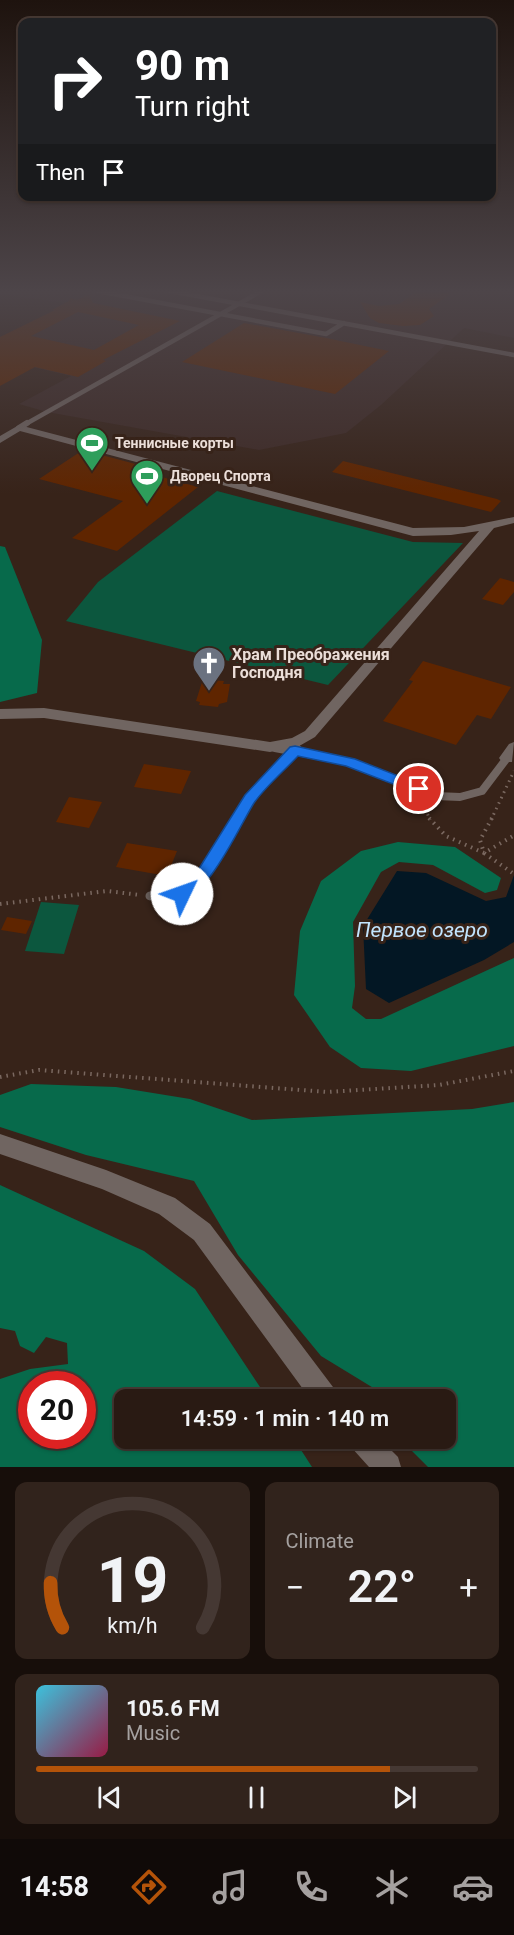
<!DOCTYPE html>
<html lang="en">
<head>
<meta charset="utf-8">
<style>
  :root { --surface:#291a13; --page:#31231c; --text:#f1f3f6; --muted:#a5a1a0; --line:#453833; --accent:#b45309 }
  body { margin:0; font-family:Roboto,sans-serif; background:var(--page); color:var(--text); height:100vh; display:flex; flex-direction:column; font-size:22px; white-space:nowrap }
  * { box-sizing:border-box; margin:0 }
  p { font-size:20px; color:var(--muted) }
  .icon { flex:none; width:33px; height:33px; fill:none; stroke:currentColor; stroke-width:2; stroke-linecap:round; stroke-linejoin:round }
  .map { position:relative; height:1467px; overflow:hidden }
  .panel { display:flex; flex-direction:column; gap:15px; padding:15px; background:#170e0a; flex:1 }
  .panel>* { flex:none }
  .banner { position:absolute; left:18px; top:18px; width:478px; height:183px; border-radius:12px; box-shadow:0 2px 4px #0004,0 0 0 2px var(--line); background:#202124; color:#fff; overflow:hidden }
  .speed { position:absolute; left:18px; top:1371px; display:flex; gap:12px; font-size:30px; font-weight:700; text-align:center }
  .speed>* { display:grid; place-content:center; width:78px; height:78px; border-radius:50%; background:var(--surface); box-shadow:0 2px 4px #0004,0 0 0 2px var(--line); line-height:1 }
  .speed .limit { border:9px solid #d22; background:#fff; color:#111 }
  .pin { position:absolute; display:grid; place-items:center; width:51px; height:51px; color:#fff; margin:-26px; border:3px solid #fff; border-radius:50%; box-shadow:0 2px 6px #0007 }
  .me { position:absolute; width:66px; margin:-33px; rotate:48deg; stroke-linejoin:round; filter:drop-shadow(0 0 4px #0008) }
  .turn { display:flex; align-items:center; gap:21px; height:126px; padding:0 18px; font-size:27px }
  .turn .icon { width:78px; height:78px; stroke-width:2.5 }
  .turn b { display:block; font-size:42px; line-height:51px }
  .then { display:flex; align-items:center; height:57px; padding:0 18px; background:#0003; gap:12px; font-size:22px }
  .big { font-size:45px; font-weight:600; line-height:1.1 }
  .panel .widget { flex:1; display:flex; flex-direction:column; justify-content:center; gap:9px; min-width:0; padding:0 21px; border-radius:12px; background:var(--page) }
  .panel .dial { align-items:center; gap:0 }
  .dial svg { height:156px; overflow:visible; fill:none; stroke:var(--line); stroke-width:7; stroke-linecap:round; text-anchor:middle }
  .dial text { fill:var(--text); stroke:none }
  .song { display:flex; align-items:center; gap:18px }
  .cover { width:72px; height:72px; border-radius:9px; background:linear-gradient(135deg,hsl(190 70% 55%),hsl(340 70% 35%)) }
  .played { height:6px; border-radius:3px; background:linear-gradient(90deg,var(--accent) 80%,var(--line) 80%) }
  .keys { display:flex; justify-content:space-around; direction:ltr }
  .heat { display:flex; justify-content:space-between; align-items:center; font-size:33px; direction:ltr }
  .panel .tiles { flex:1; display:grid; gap:15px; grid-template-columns:1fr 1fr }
  .widget:last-child { grid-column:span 2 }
  .trip { position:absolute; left:114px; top:1389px; width:342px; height:60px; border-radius:12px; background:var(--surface); box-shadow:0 2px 4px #0004,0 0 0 2px var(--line); font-weight:600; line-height:60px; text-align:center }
  .dock { display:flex; height:96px; justify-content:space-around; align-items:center; background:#100a08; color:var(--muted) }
  .dock .icon { width:42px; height:42px }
  .dock .active { color:var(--accent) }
  .dock b { font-size:27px; color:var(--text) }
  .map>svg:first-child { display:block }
  .industrial { fill:#3e2a26 }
  .green { fill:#0c573e }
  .forest { fill:#076a4b; fill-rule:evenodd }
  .water { fill:#031724 }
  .building { fill:#5f2500; fill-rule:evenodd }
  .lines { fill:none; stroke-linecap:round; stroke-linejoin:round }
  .path-far1 { stroke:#7a6860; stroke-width:3; stroke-dasharray:1.5 4.5; stroke-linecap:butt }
  .path { stroke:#7a6860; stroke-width:4; stroke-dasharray:1.5 5; stroke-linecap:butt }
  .lane-far3 { stroke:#706561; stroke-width:4.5 }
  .lane-far2 { stroke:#706561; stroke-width:6 }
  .lane-far1 { stroke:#706561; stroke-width:8 }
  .lane { stroke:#706561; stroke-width:9 }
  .street { fill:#706561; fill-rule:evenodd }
  .route { fill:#1a73e8; stroke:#114b97; stroke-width:1.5 }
  .labels { text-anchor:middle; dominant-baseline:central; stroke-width:6; stroke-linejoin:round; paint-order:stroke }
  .far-poi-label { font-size:14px; font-weight:bold; fill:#ebded8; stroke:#372319; text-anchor:start }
  .poi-label { font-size:16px; font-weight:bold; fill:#ebded8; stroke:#372319; text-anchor:start }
  .near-water-label { font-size:21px; font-style:italic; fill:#c2e5ff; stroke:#372319 }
</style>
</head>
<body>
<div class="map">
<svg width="514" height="1467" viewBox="0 0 514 1467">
  <rect width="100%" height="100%" fill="#372319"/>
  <!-- industrial -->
  <path class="industrial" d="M 0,289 L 514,289 L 514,338 L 464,328 L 381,405 L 346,433 L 259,450 L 47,412 L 19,404 L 71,376 L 0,359 L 54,311 L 52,310 L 65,303 L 0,294 Z"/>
  <!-- green -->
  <path class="green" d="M 217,491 L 413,542 L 463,543 L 328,685 L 66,621 L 98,582 Z
    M 41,902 L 79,905 L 64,954 L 25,951 Z"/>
  <!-- forest -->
  <path class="forest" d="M 0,546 L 5,547 L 42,640 L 37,693 L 0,702 Z
    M 398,842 L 455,847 L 501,878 L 497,890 L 485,893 L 433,865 L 399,862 L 381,872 L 353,922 L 355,986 L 352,1008 L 366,1019 L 381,1019 L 514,958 L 514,1046 L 411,1071 L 361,1068 L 330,1047 L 294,995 L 300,931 L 321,881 L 361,851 Z
    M 31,1084 L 116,1087 L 190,1099 L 252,1120 L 472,1109 L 514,1102 L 514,1467 L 428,1467 L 400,1439 L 446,1438 L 446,1400 L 384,1399 L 380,1392 L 321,1356 L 238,1255 L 194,1181 L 86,1155 L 0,1127 L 0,1095 Z
    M 0,1185 L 144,1251 L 195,1289 L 268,1399 L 124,1400 L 124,1438 L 294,1439 L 312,1467 L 0,1467 L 0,1379 L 30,1369 L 68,1364 L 67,1343 L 46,1337 L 34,1353 L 20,1346 L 15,1331 L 0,1328 ZM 32,1384 L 82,1384 L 82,1436 L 32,1436 Z"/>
  <!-- water -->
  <path class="water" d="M 397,871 L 426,873 L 486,901 L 506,897 L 514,875 L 514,942 L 484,960 L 389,1003 L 366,989 L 363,926 Z"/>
  <!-- building -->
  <path class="building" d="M 421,289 L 457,289 L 429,309 L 434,316 L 420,325 L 403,326 L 379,323 L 370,318 L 360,302 L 379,306 L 399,304 Z
    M 89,294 L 93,303 L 180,321 L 103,360 L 106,361 L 78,377 L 35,367 L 0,386 L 0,337 L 55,310 L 52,310 L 69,301 L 70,298 L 77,300 ZM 78,312 L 139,325 L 94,350 L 31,336 Z
    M 244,323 L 326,338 L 389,351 L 335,394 L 182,362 Z
    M 83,450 L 143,466 L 137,470 L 198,487 L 117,551 L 72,538 L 123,501 L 39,479 Z
    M 343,461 L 497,499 L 501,501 L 491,512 L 332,472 Z
    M 500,578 L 514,582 L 514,592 L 503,605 L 482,599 Z
    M 423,661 L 511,687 L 491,719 L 477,715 L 456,745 L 383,721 L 413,681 L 409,680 Z
    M 211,680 L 224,681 L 223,684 L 230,684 L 227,702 L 219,704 L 218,707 L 199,705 L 200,702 L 196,701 L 202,682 L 210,682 Z
    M 144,764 L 191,771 L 181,794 L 134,787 Z
    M 69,797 L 102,802 L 89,828 L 56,822 Z
    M 127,843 L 177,851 L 167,876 L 116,867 Z
    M 7,917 L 32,921 L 26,934 L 1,930 Z"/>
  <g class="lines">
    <!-- path-far1 -->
    <path class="path-far1" d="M 423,803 L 430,820
      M 491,820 L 514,771"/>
    <!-- path -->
    <path class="path" d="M 429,818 L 446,836 L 484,853 L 513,836
      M 492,818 L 480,840 L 484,853 L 514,874
      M 0,904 L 107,891 L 140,895
      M 0,1077 L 39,1070 L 327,1092 L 439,1085 L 514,1071"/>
    <!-- lane-far3 -->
    <path class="lane-far3" d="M 87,289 L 326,334 L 344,323
      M 159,289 L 514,355
      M 24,425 L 265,289"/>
    <!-- lane-far2 -->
    <path class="lane-far2" d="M 19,428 L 27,423"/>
    <!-- lane-far1 -->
    <path class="lane-far1" d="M 275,748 L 350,762 L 436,796 L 460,797 L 482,791 L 507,758
      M 237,820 L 250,798 L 297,748"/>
    <!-- lane -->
    <path class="lane" d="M 150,896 L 182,894 L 201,879 L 238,818"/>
    <!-- street -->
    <path class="street" d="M 19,425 L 413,528 L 464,527 L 514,517 L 514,523 L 494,528 L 315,737 L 301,745 L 270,752 L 44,718 L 0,719 L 0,709 L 44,708 L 270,742 L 292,738 L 305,731 L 479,531 L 451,535 L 413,536 L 20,431 L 0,443 L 0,436 Z
      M 514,742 L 512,762 L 502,762 L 499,758 L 509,744 Z
      M 0,1134 L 106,1170 L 175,1198 L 210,1224 L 336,1391 L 340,1400 L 311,1400 L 194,1240 L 159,1214 L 102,1189 L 0,1154 Z
      M 347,1438 L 379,1438 L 398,1457 L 401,1467 L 369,1467 L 351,1447 Z"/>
  </g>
  <!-- sky -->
  <linearGradient id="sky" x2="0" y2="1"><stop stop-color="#1e130e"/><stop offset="0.59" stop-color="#4d4549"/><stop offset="1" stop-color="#4d4549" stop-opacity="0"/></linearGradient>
  <rect width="514" height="494" fill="url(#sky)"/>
  <!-- route -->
  <path class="route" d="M 295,746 L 355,759 L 424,786 L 426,789 L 419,794 L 346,766 L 298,756 C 284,771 266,786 254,803 C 241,823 204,907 176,898 L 174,894 L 195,875 L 245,795 L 290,747 Z"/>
  <!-- icons -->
  <defs>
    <g id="stadium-pin" transform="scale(1.725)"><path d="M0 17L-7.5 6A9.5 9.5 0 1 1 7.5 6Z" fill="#2e9e5b" stroke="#372319"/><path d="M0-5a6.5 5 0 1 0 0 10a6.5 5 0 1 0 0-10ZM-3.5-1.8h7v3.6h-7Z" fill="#fff"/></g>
    <g id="church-pin" transform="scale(1.725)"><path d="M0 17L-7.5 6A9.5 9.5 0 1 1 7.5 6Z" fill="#6b7280" stroke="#372319"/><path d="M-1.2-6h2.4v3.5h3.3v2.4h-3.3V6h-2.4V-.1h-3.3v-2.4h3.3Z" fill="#fff"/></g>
  </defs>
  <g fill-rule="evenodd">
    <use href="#stadium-pin" x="92" y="443"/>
    <use href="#stadium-pin" x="147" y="476"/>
    <use href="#church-pin" x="209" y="663"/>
  </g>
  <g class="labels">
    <!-- far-poi labels -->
    <g class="far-poi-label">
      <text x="115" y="443">Теннисные корты</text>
      <text x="170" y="476">Дворец Спорта</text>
    </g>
    <!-- poi labels -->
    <g class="poi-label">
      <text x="232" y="654">Храм Преображения<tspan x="232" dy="18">Господня</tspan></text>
    </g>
    <!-- near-water labels -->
    <g class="near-water-label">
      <text x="422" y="930">Первое озеро</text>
    </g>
  </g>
</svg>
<div class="speed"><div class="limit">20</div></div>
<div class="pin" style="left:419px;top:789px;background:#d93025"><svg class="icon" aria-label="arrive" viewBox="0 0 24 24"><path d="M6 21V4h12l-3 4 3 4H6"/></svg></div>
<svg class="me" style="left:182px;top:894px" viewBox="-20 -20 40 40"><circle r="19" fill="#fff"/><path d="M0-13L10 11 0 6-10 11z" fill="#1a73e8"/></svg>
<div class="trip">14:59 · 1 min · 140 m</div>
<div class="banner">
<div class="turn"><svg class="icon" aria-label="right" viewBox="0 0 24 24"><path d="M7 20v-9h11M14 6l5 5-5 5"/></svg><div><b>90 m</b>Turn right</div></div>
<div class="then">Then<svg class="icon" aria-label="arrive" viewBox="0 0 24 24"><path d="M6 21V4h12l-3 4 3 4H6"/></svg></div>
</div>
</div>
<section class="panel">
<div class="tiles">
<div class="widget dial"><svg viewBox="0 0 100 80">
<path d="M14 69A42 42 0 1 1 86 69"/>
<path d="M14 69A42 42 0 0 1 8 46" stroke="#b45309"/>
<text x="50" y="56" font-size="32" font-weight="700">19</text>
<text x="50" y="72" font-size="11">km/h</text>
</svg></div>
<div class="widget"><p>Climate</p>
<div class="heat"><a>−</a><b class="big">22°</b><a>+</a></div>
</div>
<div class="widget">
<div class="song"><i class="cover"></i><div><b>105.6 FM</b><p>Music</p></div></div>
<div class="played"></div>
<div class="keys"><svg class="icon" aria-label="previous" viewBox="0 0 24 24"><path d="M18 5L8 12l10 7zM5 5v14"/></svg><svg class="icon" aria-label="pause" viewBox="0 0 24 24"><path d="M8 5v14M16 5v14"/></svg><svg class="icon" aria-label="next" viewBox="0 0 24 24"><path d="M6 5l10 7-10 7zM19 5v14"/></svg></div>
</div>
</div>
</section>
<nav class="dock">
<b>14:58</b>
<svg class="icon active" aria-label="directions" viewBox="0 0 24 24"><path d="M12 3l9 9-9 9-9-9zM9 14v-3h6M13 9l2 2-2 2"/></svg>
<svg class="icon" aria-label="music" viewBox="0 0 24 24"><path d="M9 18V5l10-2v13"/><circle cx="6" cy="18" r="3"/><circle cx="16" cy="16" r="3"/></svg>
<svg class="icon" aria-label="phone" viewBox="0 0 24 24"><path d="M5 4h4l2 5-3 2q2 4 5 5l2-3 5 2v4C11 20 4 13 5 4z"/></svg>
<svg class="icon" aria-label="climate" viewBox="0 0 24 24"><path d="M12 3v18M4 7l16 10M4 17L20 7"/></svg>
<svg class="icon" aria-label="car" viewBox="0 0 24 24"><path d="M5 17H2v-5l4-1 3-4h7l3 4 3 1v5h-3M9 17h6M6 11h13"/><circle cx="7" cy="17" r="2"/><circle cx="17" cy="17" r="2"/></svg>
</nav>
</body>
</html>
